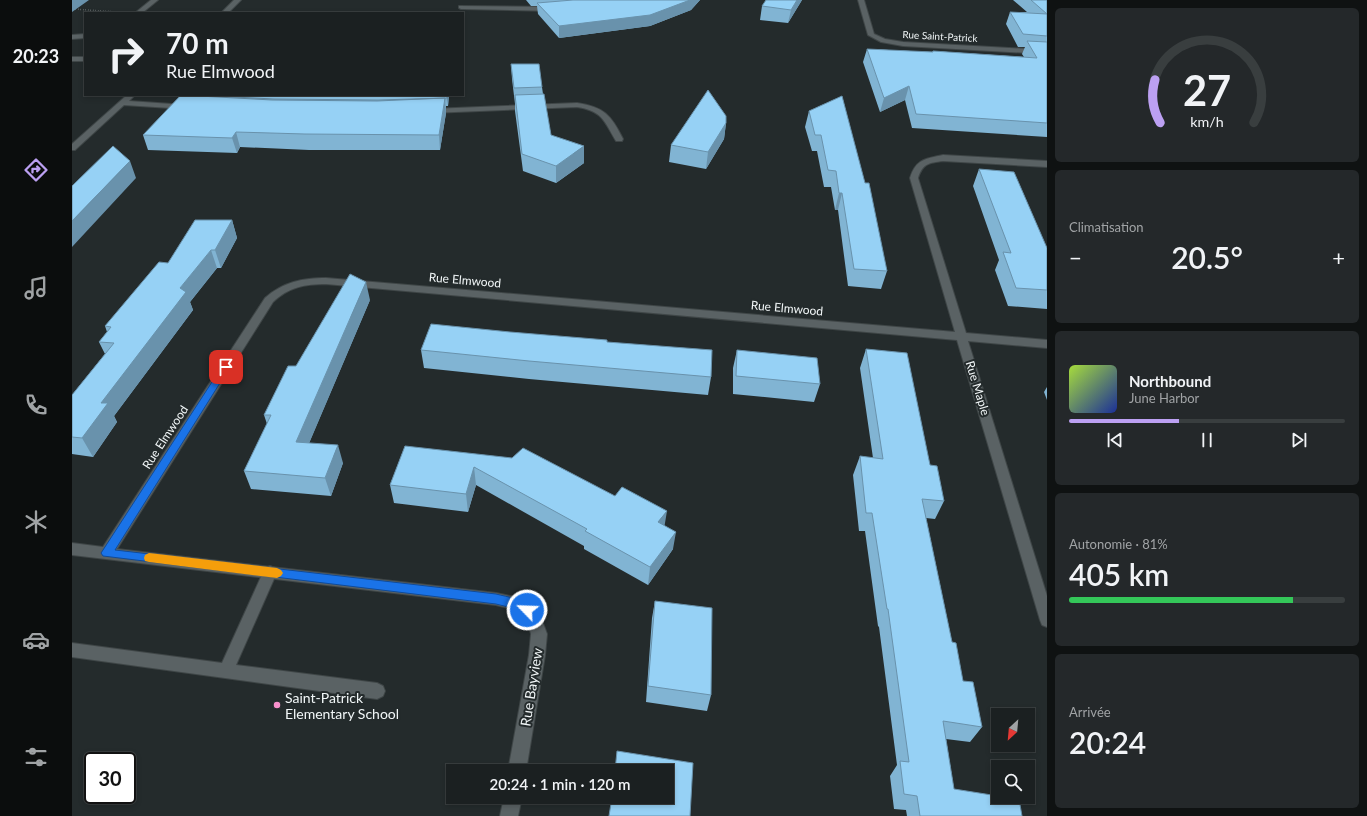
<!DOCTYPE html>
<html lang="fr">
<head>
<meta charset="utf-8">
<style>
  :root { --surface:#1b2021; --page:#24282a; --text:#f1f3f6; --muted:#a0a3a5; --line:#393e3f; --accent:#bca0f2 }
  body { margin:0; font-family:Lato,sans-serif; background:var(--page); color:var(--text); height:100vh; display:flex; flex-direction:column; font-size:15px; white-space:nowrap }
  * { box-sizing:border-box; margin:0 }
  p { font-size:13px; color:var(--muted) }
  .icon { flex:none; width:22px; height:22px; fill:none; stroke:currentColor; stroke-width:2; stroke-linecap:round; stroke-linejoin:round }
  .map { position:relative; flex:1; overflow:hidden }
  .drawer { display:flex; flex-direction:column; gap:8px; padding:8px; background:#0f1212; width:320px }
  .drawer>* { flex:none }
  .banner { position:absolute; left:12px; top:12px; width:380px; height:84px; border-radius:0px; box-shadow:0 2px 6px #0003,0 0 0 1px var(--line); background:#1b2021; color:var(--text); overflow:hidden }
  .needle { width:26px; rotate:206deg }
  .controls { position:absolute; left:919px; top:708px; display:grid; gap:8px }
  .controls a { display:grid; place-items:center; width:44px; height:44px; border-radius:0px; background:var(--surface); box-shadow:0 2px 6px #0003,0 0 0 1px var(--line); font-size:20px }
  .speed { position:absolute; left:12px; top:752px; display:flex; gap:8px; font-size:20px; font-weight:700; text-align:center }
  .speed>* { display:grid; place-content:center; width:52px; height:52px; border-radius:50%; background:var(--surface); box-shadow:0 2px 6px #0003,0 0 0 1px var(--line); line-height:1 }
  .speed .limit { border:2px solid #111; border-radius:6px; background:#fff; color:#111 }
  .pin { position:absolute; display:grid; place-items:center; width:34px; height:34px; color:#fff; margin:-17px; border-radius:8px; box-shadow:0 2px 6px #0006 }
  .me { position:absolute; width:44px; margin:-22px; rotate:294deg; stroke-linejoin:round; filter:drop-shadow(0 0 3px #0008) }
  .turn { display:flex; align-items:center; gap:14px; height:84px; padding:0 16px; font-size:18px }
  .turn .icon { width:52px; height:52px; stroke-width:2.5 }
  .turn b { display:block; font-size:28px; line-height:34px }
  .big { font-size:30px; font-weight:600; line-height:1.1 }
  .drawer .tile { flex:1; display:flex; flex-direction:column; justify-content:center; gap:6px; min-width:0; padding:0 14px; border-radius:6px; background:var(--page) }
  .drawer .dial { align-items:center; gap:0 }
  .dial svg { height:104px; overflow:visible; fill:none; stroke:var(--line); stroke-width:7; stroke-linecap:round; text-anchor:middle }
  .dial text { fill:var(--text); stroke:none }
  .song { display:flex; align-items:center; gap:12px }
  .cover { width:48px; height:48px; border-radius:6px; background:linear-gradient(135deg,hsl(80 70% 55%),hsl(230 70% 35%)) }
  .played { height:4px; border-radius:2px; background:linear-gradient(90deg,var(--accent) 40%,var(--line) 40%) }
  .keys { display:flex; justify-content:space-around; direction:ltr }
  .heat { display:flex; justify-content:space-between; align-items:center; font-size:22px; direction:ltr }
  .charge { height:6px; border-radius:3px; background:linear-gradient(90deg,#34c759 81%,var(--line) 0) }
  .trip { position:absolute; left:374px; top:764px; width:228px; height:40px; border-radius:0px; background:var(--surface); box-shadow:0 2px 6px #0003,0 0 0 1px var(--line); font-weight:600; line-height:40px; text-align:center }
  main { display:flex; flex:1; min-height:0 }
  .tabs { display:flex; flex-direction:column; width:72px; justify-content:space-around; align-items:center; background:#0b0d0d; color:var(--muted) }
  .tabs .icon { width:28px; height:28px }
  .tabs .selected { color:var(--accent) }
  .tabs b { font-size:18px; color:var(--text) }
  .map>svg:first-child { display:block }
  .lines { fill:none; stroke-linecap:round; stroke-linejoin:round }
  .service-casing { stroke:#3f4647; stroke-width:2 }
  .minor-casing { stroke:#3f4647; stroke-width:2 }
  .path { stroke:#858b8c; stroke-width:1.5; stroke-dasharray:0.5 2; stroke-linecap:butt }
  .service { fill:#5a6264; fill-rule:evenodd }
  .minor { fill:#5a6264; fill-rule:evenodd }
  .wall { fill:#81b4d3 }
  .shaded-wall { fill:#6992ac }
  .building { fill:#96d1f5; stroke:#6992ac }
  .route { fill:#1a73e8; stroke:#114b97 }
  .slow { fill:#f59e0b }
  .poi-dot { fill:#f890cc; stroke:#242b2c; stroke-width:1.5 }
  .labels { text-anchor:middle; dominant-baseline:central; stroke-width:4; stroke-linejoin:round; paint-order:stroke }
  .far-street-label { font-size:10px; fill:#f1f6f7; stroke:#242b2c }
  .street-label { font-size:12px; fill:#f1f6f7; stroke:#242b2c }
  .near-street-label { font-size:14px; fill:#f1f6f7; stroke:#242b2c }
  .near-poi-label { font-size:14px; fill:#f1f6f7; stroke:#242b2c; text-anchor:start }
</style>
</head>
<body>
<main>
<nav class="tabs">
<b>20:23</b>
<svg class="icon selected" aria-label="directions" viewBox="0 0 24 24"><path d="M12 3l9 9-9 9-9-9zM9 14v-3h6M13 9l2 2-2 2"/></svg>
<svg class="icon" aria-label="music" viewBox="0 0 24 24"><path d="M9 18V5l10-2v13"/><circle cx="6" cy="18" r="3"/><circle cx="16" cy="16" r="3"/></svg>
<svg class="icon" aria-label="phone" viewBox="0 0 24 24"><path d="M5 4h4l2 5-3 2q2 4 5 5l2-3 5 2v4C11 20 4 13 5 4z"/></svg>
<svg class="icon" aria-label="climate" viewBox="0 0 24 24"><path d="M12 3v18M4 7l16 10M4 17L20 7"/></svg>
<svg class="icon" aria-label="car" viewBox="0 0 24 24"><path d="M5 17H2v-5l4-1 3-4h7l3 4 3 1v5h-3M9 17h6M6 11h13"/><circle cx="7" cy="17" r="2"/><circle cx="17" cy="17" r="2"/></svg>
<svg class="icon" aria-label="filters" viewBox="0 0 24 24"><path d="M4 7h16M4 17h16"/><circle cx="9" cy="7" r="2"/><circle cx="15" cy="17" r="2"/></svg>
</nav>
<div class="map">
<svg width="975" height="816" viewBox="0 0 975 816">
  <rect width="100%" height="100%" fill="#242b2c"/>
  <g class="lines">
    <!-- service casing -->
    <g class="service-casing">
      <path id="service" d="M 79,0 L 86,0 L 70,13 L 63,13 Z
        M 13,34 L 13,38 L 0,39 L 0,35 Z
        M 0,57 L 13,57 L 13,61 L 0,61 Z
        M 198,566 L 203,568 L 205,572 L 164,665 L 305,683 L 311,686 L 313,691 L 311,696 L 305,699 L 0,657 L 0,643 L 150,663 L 193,568 Z"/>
    </g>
    <!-- minor casing -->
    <g class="minor-casing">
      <path id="minor" d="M 162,0 L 169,0 L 156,13 L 149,13 Z
        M 786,0 L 792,0 L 802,34 L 813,39 L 831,42 L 975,50 L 975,54 L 831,46 L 809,42 L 796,35 Z
        M 387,6 L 482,7 L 485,9 L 482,11 L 389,9 L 387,8 Z
        M 55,95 L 63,95 L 57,101 L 114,105 L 118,107 L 114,109 L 52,105 L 3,150 L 0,150 L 0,144 Z
        M 505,103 C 532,107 539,115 551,139 L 550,141 L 544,141 C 532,121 531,111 505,107 L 359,113 L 355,111 L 359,109 Z
        M 871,155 L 975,161 L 975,167 L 871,161 C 857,163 851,163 846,178 L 894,333 L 975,340 L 975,348 L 896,341 L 975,596 L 975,627 L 970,625 L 968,620 L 885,340 L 254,284 C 233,284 217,287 201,302 L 45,549 L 424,593 L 443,597 L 460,605 L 468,615 L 475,634 L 473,655 L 454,771 L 436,771 L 457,655 L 459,634 L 456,623 L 450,615 L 440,609 L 424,605 L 0,555 L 0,543 L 31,547 L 193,298 C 211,282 231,278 254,278 L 883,332 L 838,178 C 844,159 853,159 871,155 Z
        M 432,797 L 450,797 L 446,816 L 428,816 Z"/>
    </g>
    <!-- path -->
    <path class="path" d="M 1,9 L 46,12"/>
    <!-- service -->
    <use href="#service" class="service"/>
    <!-- minor -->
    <use href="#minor" class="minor"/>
  </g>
  <!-- wall -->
  <path class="wall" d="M 454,0 L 628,0 L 619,10 L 578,26 L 487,38 L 466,14 L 465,6 L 459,6 Z
    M 730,0 L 716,23 L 688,20 L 690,6 Z
    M 941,0 L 975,0 L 975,137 L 840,128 L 833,100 L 808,112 L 791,62 L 795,49 L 860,52 L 861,51 L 952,57 L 950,54 L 953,47 L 946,47 L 934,24 L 938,12 L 955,12 Z
    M 439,64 L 470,87 L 471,94 L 479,135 L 512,163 L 484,183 L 451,171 L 443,111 L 443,104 L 440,79 Z
    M 117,95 L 377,95 L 376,106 L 374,106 L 374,113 L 368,150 L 237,150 L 168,147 L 165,153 L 76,150 L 71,135 Z
    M 770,96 L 815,271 L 809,289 L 776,286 L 766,210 L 763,210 L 759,187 L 752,187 L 745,151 L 740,151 L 733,127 L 737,111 Z
    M 654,123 L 652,139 L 634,169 L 597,162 L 599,145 Z
    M 907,169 L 975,248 L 975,309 L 936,306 L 923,270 L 927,260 L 901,186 Z
    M 160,220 L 165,238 L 149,268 L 145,268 L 118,302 L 121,310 L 42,416 L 45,422 L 21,457 L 0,454 L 0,395 L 33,354 L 27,342 L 35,332 L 33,326 L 96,263 Z
    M 298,300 L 237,443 L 271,463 L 259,496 L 179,489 L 172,471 L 195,424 L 192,415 L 224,366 Z
    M 438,332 L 535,342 L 639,377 L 636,395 L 457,379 L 352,368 L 349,350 Z
    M 794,349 L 858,465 L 872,501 L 863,519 L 854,518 L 880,642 L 891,681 L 910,727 L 898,742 L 874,739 L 882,789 L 950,816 L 835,816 L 834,810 L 822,809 L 818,776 L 825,765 L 807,627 L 806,626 L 793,531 L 787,531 L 781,475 L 788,456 L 801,458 L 788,368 Z
    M 665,350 L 748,384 L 742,402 L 661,394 L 661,368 Z
    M 975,387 L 975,400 L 972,392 Z
    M 333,446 L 593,526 L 601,549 L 576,585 L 512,549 L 512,546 L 404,485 L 396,512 L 322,503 L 318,485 Z
    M 583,601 L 639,695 L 635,711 L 574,702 L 580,618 Z"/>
  <!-- shaded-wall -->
  <path class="shaded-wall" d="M 0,0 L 17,0 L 0,12 Z
    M 618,0 L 628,0 L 619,10 L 578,26 L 487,38 L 487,26 Z
    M 725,0 L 730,0 L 716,23 L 719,10 Z
    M 837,86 L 833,100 L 808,112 L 812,98 Z
    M 375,95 L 377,95 L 376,106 L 375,98 Z
    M 373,98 L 374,113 L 368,150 L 367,135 Z
    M 654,123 L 652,139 L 634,169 L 636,152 Z
    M 164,132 L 168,147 L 165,153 L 160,138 Z
    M 512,146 L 512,163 L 484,183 L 484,166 Z
    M 58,161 L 64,178 L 0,247 L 0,221 Z
    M 767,193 L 770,193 L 766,210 L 763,210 Z
    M 160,220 L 165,238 L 149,268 L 143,250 Z
    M 139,250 L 145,268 L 118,302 L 121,310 L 42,416 L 45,422 L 21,457 L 10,438 L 29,403 L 108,288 Z
    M 294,282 L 298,300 L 230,460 L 224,442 Z
    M 266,445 L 271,463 L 259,496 L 253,478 Z
    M 402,467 L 404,485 L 396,512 L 394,494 Z
    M 595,511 L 592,529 L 586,522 Z
    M 604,532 L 601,549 L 576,585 L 578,567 Z"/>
  <!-- building -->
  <path class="building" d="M 501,0 L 618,0 L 578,15 L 487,26 L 465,3 Z
    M 694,0 L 725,0 L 719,10 L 690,6 Z
    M 959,0 L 975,0 L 975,36 L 951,34 L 938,12 L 975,14 Z
    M 955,41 L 975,42 L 975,123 L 844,114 L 837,86 L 812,98 L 795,49 L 861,52 L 861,51 L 965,58 Z
    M 439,64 L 467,64 L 470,87 L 442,88 Z
    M 636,90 L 654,116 L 654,123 L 636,152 L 599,145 Z
    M 472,94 L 479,135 L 512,146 L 484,166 L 450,154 L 443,95 Z
    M 109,95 L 200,100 L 305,101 L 373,98 L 367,135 L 233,134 L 164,132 L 160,138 L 71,135 Z
    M 121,95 L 375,95 L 375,98 L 306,100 L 202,99 Z
    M 770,96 L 793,183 L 797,183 L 815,271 L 782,269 L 770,193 L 767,193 L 764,171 L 756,170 L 749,135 L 743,135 L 737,111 Z
    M 41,146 L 58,161 L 0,221 L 0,186 Z
    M 907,169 L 942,172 L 975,248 L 975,290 L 944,288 L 931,252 L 939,253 Z
    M 123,220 L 160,220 L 143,250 L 139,250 L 108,288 L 114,292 L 29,403 L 36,403 L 10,438 L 0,437 L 0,395 L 42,343 L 27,342 L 39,327 L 33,326 L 87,262 L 96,263 Z
    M 278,274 L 294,282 L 224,442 L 266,445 L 253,478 L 172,471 L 199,415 L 192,415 L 216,366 L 224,366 Z
    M 359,324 L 438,332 L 535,340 L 535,342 L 640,350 L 639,377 L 457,361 L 349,350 Z
    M 794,349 L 835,353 L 858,465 L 865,466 L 872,501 L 850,499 L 880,642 L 884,643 L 891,681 L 901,682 L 910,727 L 871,721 L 882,789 L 926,796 L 926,797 L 934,797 L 947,799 L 950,816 L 848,816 L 845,796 L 832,794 L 828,761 L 837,762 L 816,609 L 815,609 L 800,513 L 794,513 L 788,456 L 811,459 Z
    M 665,350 L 745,358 L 748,384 L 664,376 Z
    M 333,446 L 440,458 L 451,448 L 543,496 L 550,487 L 595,511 L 586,522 L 604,532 L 578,567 L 513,531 L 515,529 L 402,467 L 394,494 L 318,485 Z
    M 583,601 L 640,608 L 639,695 L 576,686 Z
    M 545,751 L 621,763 L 618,816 L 537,816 L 540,797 L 595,797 L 595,771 L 543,771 Z"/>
  <!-- route -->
  <path class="route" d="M 154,364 L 158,367 L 43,550 L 424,594 C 435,597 455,599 461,610 L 459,614 L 455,615 L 440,608 L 424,604 L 31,556 L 29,553 L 31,550 L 151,365 Z"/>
  <!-- slow -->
  <path class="slow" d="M 77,553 L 205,568 L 209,570 L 211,573 L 209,576 L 205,578 L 77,562 L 73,561 L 72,558 L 73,555 Z"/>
  <!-- markers -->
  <circle class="poi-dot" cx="205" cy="705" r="4"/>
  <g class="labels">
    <!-- far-street labels -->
    <g class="far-street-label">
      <text transform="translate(868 36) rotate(3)">Rue Saint-Patrick</text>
    </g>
    <!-- street labels -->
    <g class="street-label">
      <text transform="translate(393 280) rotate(5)">Rue Elmwood</text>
      <text transform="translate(715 308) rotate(5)">Rue Elmwood</text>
      <text transform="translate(906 388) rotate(73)">Rue Maple</text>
      <text transform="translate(93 437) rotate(-57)">Rue Elmwood</text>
    </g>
    <!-- near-street labels -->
    <g class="near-street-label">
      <text transform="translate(459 687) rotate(-81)">Rue Bayview</text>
    </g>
    <!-- near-poi labels -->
    <g class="near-poi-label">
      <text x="213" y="697">Saint-Patrick<tspan x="213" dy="16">Elementary School</tspan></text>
    </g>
  </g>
</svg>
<div class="controls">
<a><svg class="needle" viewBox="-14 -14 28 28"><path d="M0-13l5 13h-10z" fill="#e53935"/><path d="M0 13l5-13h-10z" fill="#a0a3a5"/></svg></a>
<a><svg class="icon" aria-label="search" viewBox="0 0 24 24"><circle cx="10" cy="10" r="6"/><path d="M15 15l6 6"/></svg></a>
</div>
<div class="speed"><div class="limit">30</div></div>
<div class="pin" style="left:154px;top:367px;background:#d93025"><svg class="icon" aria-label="arrive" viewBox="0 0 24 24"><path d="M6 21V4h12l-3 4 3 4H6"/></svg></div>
<svg class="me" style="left:455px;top:610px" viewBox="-20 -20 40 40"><circle r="17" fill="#1a73e8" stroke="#fff" stroke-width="3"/><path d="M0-11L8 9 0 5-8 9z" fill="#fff"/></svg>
<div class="trip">20:24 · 1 min · 120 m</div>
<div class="banner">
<div class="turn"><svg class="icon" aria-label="right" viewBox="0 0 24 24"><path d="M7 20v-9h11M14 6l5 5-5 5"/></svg><div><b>70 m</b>Rue Elmwood</div></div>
</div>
</div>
<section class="drawer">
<div class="tile dial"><svg viewBox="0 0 100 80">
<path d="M14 69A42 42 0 1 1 86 69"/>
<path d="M14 69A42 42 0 0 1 10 36" stroke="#bca0f2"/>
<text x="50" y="56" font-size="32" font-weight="700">27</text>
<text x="50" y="72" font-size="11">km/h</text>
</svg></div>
<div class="tile"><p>Climatisation</p>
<div class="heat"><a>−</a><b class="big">20.5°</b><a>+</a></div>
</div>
<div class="tile">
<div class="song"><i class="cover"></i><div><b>Northbound</b><p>June Harbor</p></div></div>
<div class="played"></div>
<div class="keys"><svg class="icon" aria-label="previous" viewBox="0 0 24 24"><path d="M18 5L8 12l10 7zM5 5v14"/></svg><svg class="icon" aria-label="pause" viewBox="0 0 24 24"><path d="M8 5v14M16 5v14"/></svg><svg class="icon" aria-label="next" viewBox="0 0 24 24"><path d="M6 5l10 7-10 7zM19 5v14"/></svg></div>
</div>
<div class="tile"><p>Autonomie · 81%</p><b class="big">405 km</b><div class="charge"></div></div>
<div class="tile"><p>Arrivée</p><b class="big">20:24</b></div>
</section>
</main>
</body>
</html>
